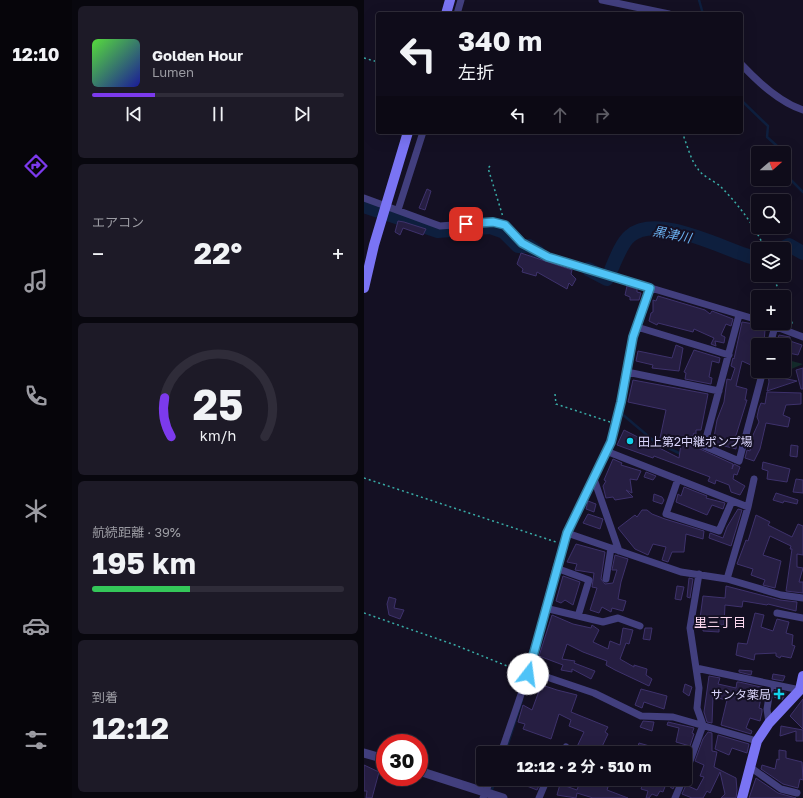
<!DOCTYPE html>
<html lang="ja">
<head>
<meta charset="utf-8">
<style>
  :root { --surface:#0f0c1a; --page:#1d1a27; --text:#f1f3f6; --muted:#9b9ba2; --line:#2f2c39; --accent:#7c3aed }
  body { margin:0; font-family:"Golos Text","Noto Sans JP",sans-serif; background:var(--page); color:var(--text); height:100vh; display:flex; flex-direction:column; font-size:15px; white-space:nowrap }
  * { box-sizing:border-box; margin:0 }
  p { font-size:13px; color:var(--muted) }
  .icon { flex:none; width:22px; height:22px; fill:none; stroke:currentColor; stroke-width:2; stroke-linecap:round; stroke-linejoin:round }
  .map { position:relative; flex:1; overflow:hidden }
  .panel { display:flex; flex-direction:column; gap:6px; padding:6px; background:#08070e; width:292px }
  .panel>* { flex:none }
  .guide { position:absolute; left:12px; top:12px; width:367px; height:122px; border-radius:4px; box-shadow:0 4px 16px #0002,0 0 0 1px var(--line); background:#0f0c1a; color:var(--text); overflow:hidden }
  .needle { width:26px; rotate:70deg }
  .controls { position:absolute; left:387px; top:146px; display:grid; gap:8px }
  .controls a { display:grid; place-items:center; width:40px; height:40px; border-radius:4px; background:var(--surface); box-shadow:0 4px 16px #0002,0 0 0 1px var(--line); font-size:20px }
  .speed { position:absolute; left:12px; top:734px; display:flex; gap:8px; font-size:20px; font-weight:700; text-align:center }
  .speed>* { display:grid; place-content:center; width:52px; height:52px; border-radius:50%; background:var(--surface); box-shadow:0 4px 16px #0002,0 0 0 1px var(--line); line-height:1 }
  .speed .limit { border:6px solid #d22; background:#fff; color:#111 }
  .pin { position:absolute; display:grid; place-items:center; width:34px; height:34px; color:#fff; margin:-17px; border-radius:8px; box-shadow:0 2px 6px #0006 }
  .me { position:absolute; width:44px; margin:-22px; rotate:15deg; stroke-linejoin:round; filter:drop-shadow(0 0 3px #0008) }
  .turn { display:flex; align-items:center; gap:14px; height:84px; padding:0 16px; font-size:18px }
  .turn .icon { width:52px; height:52px; stroke-width:2.5 }
  .turn b { display:block; font-size:28px; line-height:34px }
  .lanes { display:flex; align-items:center; height:38px; padding:0 16px; background:#0003; justify-content:center; gap:20px; direction:ltr }
  .lanes .off { opacity:.35 }
  .big { font-size:30px; font-weight:700; line-height:1.1 }
  .panel .tile { flex:1; display:flex; flex-direction:column; justify-content:center; gap:6px; min-width:0; padding:0 14px; border-radius:6px; background:var(--page) }
  .panel .dial { align-items:center; gap:0 }
  .dial svg { height:104px; overflow:visible; fill:none; stroke:var(--line); stroke-width:7; stroke-linecap:round; text-anchor:middle }
  .dial text { fill:var(--text); stroke:none }
  .song { display:flex; align-items:center; gap:12px }
  .cover { width:48px; height:48px; border-radius:6px; background:linear-gradient(135deg,hsl(110 70% 55%),hsl(240 70% 35%)) }
  .played { height:4px; border-radius:2px; background:linear-gradient(90deg,var(--accent) 25%,var(--line) 25%) }
  .keys { display:flex; justify-content:space-around; direction:ltr }
  .heat { display:flex; justify-content:space-between; align-items:center; font-size:22px; direction:ltr }
  .charge { height:6px; border-radius:3px; background:linear-gradient(90deg,#34c759 39%,var(--line) 0) }
  .trip { position:absolute; left:112px; top:746px; width:216px; height:40px; border-radius:4px; background:var(--surface); box-shadow:0 4px 16px #0002,0 0 0 1px var(--line); font-weight:700; line-height:40px; text-align:center }
  main { display:flex; flex:1; min-height:0 }
  .menu { display:flex; flex-direction:column; width:72px; justify-content:space-around; align-items:center; background:#06050a; color:var(--muted) }
  .menu .icon { width:28px; height:28px }
  .menu .current { color:var(--accent) }
  .menu b { font-size:18px; color:var(--text) }
  .map>svg:first-child { display:block }
  .green { fill:#142c2c }
  .lines { fill:none; stroke-linecap:round; stroke-linejoin:round }
  .stream { stroke:#0e1f3e; stroke-width:2.5 }
  .river { stroke:#0e1f3e; stroke-width:14 }
  .building { fill:#261e42; stroke:#3e326c }
  .path { stroke:#39aca7; stroke-width:1.5; stroke-dasharray:2 3; stroke-linecap:butt }
  .minor { stroke:#423f7e; stroke-width:7 }
  .tertiary { stroke:#423f7e; stroke-width:9 }
  .secondary { stroke:#7a74f4; stroke-width:10 }
  .route-casing { stroke:#337fa1; stroke-width:10 }
  .route { stroke:#4fc3f7; stroke-width:7 }
  .poi-dot { fill:#13d1ea; stroke:#141023; stroke-width:1.5 }
  .labels { text-anchor:middle; dominant-baseline:central; stroke-width:4; stroke-linejoin:round; paint-order:stroke }
  .poi-label { font-size:12px; fill:#dad5fc; stroke:#141023; text-anchor:start }
  .water-label { font-size:13px; font-style:italic; fill:#6cb3f3; stroke:#141023 }
  .neighbourhood-label { font-size:13px; fill:#fcd7ee; stroke:#141023 }
</style>
</head>
<body>
<main>
<nav class="menu">
<b>12:10</b>
<svg class="icon current" aria-label="directions" viewBox="0 0 24 24"><path d="M12 3l9 9-9 9-9-9zM9 14v-3h6M13 9l2 2-2 2"/></svg>
<svg class="icon" aria-label="music" viewBox="0 0 24 24"><path d="M9 18V5l10-2v13"/><circle cx="6" cy="18" r="3"/><circle cx="16" cy="16" r="3"/></svg>
<svg class="icon" aria-label="phone" viewBox="0 0 24 24"><path d="M5 4h4l2 5-3 2q2 4 5 5l2-3 5 2v4C11 20 4 13 5 4z"/></svg>
<svg class="icon" aria-label="climate" viewBox="0 0 24 24"><path d="M12 3v18M4 7l16 10M4 17L20 7"/></svg>
<svg class="icon" aria-label="car" viewBox="0 0 24 24"><path d="M5 17H2v-5l4-1 3-4h7l3 4 3 1v5h-3M9 17h6M6 11h13"/><circle cx="7" cy="17" r="2"/><circle cx="17" cy="17" r="2"/></svg>
<svg class="icon" aria-label="filters" viewBox="0 0 24 24"><path d="M4 7h16M4 17h16"/><circle cx="9" cy="7" r="2"/><circle cx="15" cy="17" r="2"/></svg>
</nav>
<section class="panel">
<div class="tile">
<div class="song"><i class="cover"></i><div><b>Golden Hour</b><p>Lumen</p></div></div>
<div class="played"></div>
<div class="keys"><svg class="icon" aria-label="previous" viewBox="0 0 24 24"><path d="M18 5L8 12l10 7zM5 5v14"/></svg><svg class="icon" aria-label="pause" viewBox="0 0 24 24"><path d="M8 5v14M16 5v14"/></svg><svg class="icon" aria-label="next" viewBox="0 0 24 24"><path d="M6 5l10 7-10 7zM19 5v14"/></svg></div>
</div>
<div class="tile"><p>エアコン</p>
<div class="heat"><a>−</a><b class="big">22°</b><a>+</a></div>
</div>
<div class="tile dial"><svg viewBox="0 0 100 80">
<path d="M14 69A42 42 0 1 1 86 69"/>
<path d="M14 69A42 42 0 0 1 9 39" stroke="#7c3aed"/>
<text x="50" y="56" font-size="32" font-weight="700">25</text>
<text x="50" y="72" font-size="11">km/h</text>
</svg></div>
<div class="tile"><p>航続距離 · 39%</p><b class="big">195 km</b><div class="charge"></div></div>
<div class="tile"><p>到着</p><b class="big">12:12</b></div>
</section>
<div class="map">
<svg width="439" height="798" viewBox="0 0 439 798">
  <rect width="100%" height="100%" fill="#141023"/>
  <!-- green -->
  <path class="green" d="M 420,359 L 439,364 L 416,374 L 402,371 L 420,371 Z"/>
  <g class="lines">
    <!-- stream -->
    <path class="stream" d="M 335,0 L 339,14
      M 377,100 L 404,126 L 403,137 L 421,153 L 421,174 L 439,192
      M 258,414 L 290,441 L 319,455
      M 141,753 L 158,700
      M 127,792 L 132,779"/>
    <!-- river -->
    <path class="river" d="M 0,206 L 74,231 L 126,227 L 140,232 L 154,246 L 165,246 L 174,252
      M 417,249 L 425,245 L 439,253
      M 224,269 L 243,279 C 249,267 256,244 266,236 C 294,212 362,251 394,259"/>
  </g>
  <!-- building -->
  <path class="building" d="M 63,189 L 67,191 L 61,210 L 55,208 Z
    M 34,221 L 40,222 L 62,229 L 59,235 L 39,228 L 36,235 L 31,232 Z
    M 157,253 L 208,270 L 207,274 L 212,279 L 208,286 L 205,283 L 203,289 L 173,272 L 172,276 L 158,272 L 159,269 L 153,264 Z
    M 263,286 L 273,289 L 273,292 L 277,293 L 275,300 L 266,300 L 266,297 L 261,295 Z
    M 294,296 L 341,310 L 346,314 L 348,311 L 369,319 L 367,326 L 362,324 L 357,335 L 361,337 L 360,343 L 351,341 L 352,346 L 347,344 L 350,338 L 330,329 L 329,332 L 294,323 L 293,325 L 285,321 L 287,313 L 289,312 L 289,300 L 292,301 Z
    M 378,322 L 396,325 L 401,330 L 400,342 L 396,341 L 394,345 L 394,356 L 389,366 L 378,361 L 372,386 L 383,389 L 381,400 L 383,400 L 370,442 L 373,442 L 372,449 L 349,443 L 353,420 L 360,402 L 363,379 L 367,380 L 371,368 L 367,366 L 369,358 L 370,359 Z
    M 415,335 L 426,337 L 426,341 L 438,345 L 434,355 L 420,352 L 420,345 L 412,345 Z
    M 312,345 L 319,348 L 315,371 L 288,368 L 289,365 L 272,361 L 274,351 L 308,358 Z
    M 330,350 L 356,358 L 355,363 L 348,361 L 345,377 L 348,378 L 347,384 L 321,379 L 322,373 L 320,372 Z
    M 439,368 L 439,389 L 437,389 L 432,370 Z
    M 404,373 L 418,378 L 433,381 L 403,391 L 405,382 Z
    M 269,380 L 344,394 L 337,430 L 332,430 L 332,434 L 330,433 L 328,438 L 321,436 L 327,440 L 325,444 L 369,464 L 368,469 L 370,464 L 376,467 L 373,475 L 370,474 L 369,479 L 381,486 L 376,495 L 367,492 L 365,485 L 352,480 L 351,484 L 344,481 L 346,477 L 290,456 L 289,458 L 253,445 L 260,430 L 315,458 L 317,444 L 296,438 L 302,410 L 264,402 Z
    M 403,392 L 437,393 L 437,404 L 422,405 L 419,415 L 426,418 L 424,427 L 402,423 L 396,449 L 390,461 L 381,458 L 383,450 L 386,451 L 389,435 L 395,422 L 393,417 L 395,408 L 397,403 L 401,404 Z
    M 427,445 L 434,446 L 433,457 L 426,456 Z
    M 249,459 L 258,463 L 257,465 L 277,471 L 273,480 L 266,479 L 268,493 L 262,490 L 269,497 L 251,500 L 249,497 L 242,498 L 239,486 L 242,481 L 240,480 Z
    M 399,462 L 426,469 L 423,482 L 403,479 L 404,471 L 398,469 Z
    M 282,472 L 292,476 L 289,480 L 280,477 Z
    M 432,479 L 439,480 L 439,493 L 429,492 Z
    M 320,487 L 343,496 L 342,498 L 361,503 L 359,509 L 348,505 L 343,515 L 312,502 L 314,494 L 317,496 Z
    M 412,493 L 434,500 L 433,504 L 420,501 L 419,503 L 409,500 Z
    M 290,494 L 298,497 L 300,500 L 298,504 L 289,501 Z
    M 224,501 L 232,504 L 230,512 L 222,509 Z
    M 374,509 L 378,510 L 367,546 L 345,538 L 346,533 L 359,538 L 363,527 Z
    M 278,510 L 283,510 L 288,514 L 301,519 L 340,531 L 339,539 L 322,534 L 320,552 L 308,552 L 304,562 L 298,560 L 302,547 L 289,544 L 284,555 L 271,549 L 254,528 L 271,515 L 273,517 Z
    M 224,514 L 239,519 L 236,529 L 219,523 Z
    M 392,515 L 406,522 L 404,525 L 428,537 L 434,524 L 439,526 L 439,555 L 433,554 L 433,567 L 439,568 L 435,582 L 439,582 L 439,593 L 422,591 L 428,549 L 426,549 L 427,546 L 406,536 L 399,555 L 417,561 L 411,588 L 399,585 L 401,580 L 387,575 L 389,569 L 373,564 L 382,540 L 384,541 Z
    M 212,544 L 241,552 L 237,579 L 241,584 L 249,583 L 253,570 L 248,570 L 251,555 L 264,559 L 257,582 L 254,599 L 262,601 L 259,611 L 248,608 L 247,612 L 238,607 L 235,613 L 226,610 L 233,588 L 228,587 L 230,573 L 211,570 L 213,564 L 203,562 Z
    M 199,576 L 216,582 L 209,605 L 201,600 L 197,603 L 192,601 Z
    M 325,578 L 329,579 L 326,598 L 323,597 Z
    M 313,586 L 320,587 L 317,600 L 311,599 Z
    M 362,586 L 416,600 L 433,602 L 432,611 L 404,604 L 403,605 L 379,601 L 378,607 L 361,605 L 360,625 L 355,625 L 355,632 L 339,631 L 339,626 L 335,626 L 339,596 L 361,598 Z
    M 25,597 L 32,599 L 30,608 L 40,610 L 36,619 L 25,615 L 23,604 Z
    M 391,613 L 400,615 L 397,627 L 409,631 L 413,619 L 425,622 L 422,633 L 429,635 L 428,645 L 431,646 L 427,658 L 417,656 L 416,658 L 412,656 L 412,653 L 391,654 L 390,660 L 372,655 L 374,643 L 383,644 Z
    M 188,615 L 209,624 L 227,628 L 228,625 L 235,630 L 229,642 L 244,649 L 246,641 L 256,645 L 259,628 L 269,630 L 265,644 L 262,643 L 256,659 L 270,667 L 270,665 L 283,669 L 282,675 L 288,679 L 285,686 L 251,670 L 242,665 L 243,661 L 219,652 L 203,644 L 198,659 L 211,661 L 210,663 L 231,671 L 227,679 L 208,669 L 208,672 L 197,670 L 199,665 L 175,656 Z
    M 281,628 L 288,628 L 286,640 L 279,639 Z
    M 375,670 L 388,671 L 387,675 L 375,672 Z
    M 409,674 L 421,676 L 419,681 L 408,679 Z
    M 345,676 L 356,678 L 354,684 L 372,688 L 373,682 L 375,682 L 401,688 L 400,694 L 398,693 L 395,708 L 398,709 L 398,712 L 396,721 L 386,718 L 382,728 L 388,731 L 387,734 L 357,725 L 363,700 L 349,697 L 348,723 L 343,722 L 340,712 Z
    M 168,677 L 177,680 L 175,684 L 193,690 L 213,695 L 207,712 L 244,727 L 241,732 L 244,734 L 235,753 L 210,753 L 220,732 L 205,726 L 207,720 L 195,714 L 187,739 L 159,729 L 161,724 L 154,722 L 159,705 L 168,710 L 175,691 L 165,687 Z
    M 321,684 L 328,687 L 325,696 L 319,692 Z
    M 277,689 L 303,696 L 300,709 L 280,702 L 278,708 L 271,705 Z
    M 411,690 L 422,692 L 418,700 L 410,697 Z
    M 439,699 L 439,729 L 426,716 Z
    M 279,721 L 290,722 L 288,731 L 276,727 Z
    M 304,722 L 330,728 L 328,733 L 330,734 L 326,746 L 312,742 L 315,728 L 303,725 Z
    M 417,726 L 439,730 L 439,741 L 432,741 L 432,731 L 416,736 Z
    M 344,732 L 348,733 L 348,751 L 353,752 L 350,767 L 372,778 L 373,790 L 372,798 L 357,798 L 361,794 L 356,772 L 346,793 L 343,791 L 339,798 L 328,798 L 318,794 L 322,785 L 333,790 L 340,777 L 336,776 L 340,765 L 331,761 L 339,739 Z
    M 354,735 L 385,744 L 383,753 L 368,748 L 365,755 L 351,749 Z
    M 275,743 L 303,751 L 303,753 L 258,753 L 261,746 L 272,752 Z
    M 415,750 L 422,751 L 422,758 L 438,762 L 439,780 L 436,779 L 434,788 L 419,784 L 397,769 L 398,765 L 411,769 L 413,759 L 415,760 Z
    M 0,765 L 15,772 L 8,798 L 2,798 L 3,791 L 0,791 Z
    M 392,778 L 414,793 L 432,798 L 385,798 Z
    M 145,779 L 178,779 L 173,790 Z
    M 217,779 L 244,787 L 243,790 L 264,798 L 229,798 L 213,793 L 212,798 L 193,795 L 196,784 L 213,790 Z
    M 280,779 L 314,779 L 309,789 L 302,784 L 299,792 L 296,791 L 293,796 L 288,794 L 285,798 L 282,798 L 284,791 L 277,789 Z"/>
  <g class="lines">
    <!-- path -->
    <path class="path" d="M 0,58 L 14,62
      M 318,132 C 323,144 326,159 334,169 C 337,175 350,181 356,186 C 374,204 391,226 401,249
      M 126,166 L 124,168 L 139,217
      M 409,275 L 417,297
      M 420,303 L 428,323 L 427,325
      M 191,394 L 192,404 L 246,422
      M 0,478 L 192,542
      M 0,613 L 91,645 L 158,672"/>
    <!-- minor -->
    <path class="minor" d="M 238,0 L 305,14
      M 93,14 L 97,0
      M 377,64 C 394,82 415,102 439,110
      M 0,198 L 76,226 L 129,222 L 141,225 L 158,243 L 183,257 L 394,320
      M 34,210 L 59,132
      M 375,315 L 340,446 L 375,461 L 399,371
      M 402,323 L 439,337
      M 273,327 L 365,355
      M 406,345 L 411,326
      M 263,372 L 355,391
      M 242,451 L 384,507 L 390,479
      M 230,479 L 255,551
      M 314,479 L 302,514 L 355,531 L 368,501
      M 203,533 L 317,572 L 363,579 L 417,595 L 439,598
      M 192,568 L 225,580 L 214,616
      M 242,579 L 247,548
      M 363,579 L 384,507
      M 181,608 L 239,622 L 254,618 L 276,626
      M 413,613 L 439,618
      M 332,668 L 436,690
      M 165,671 L 230,693 L 277,716 L 309,717 L 393,741
      M 405,723 L 403,709 L 407,684
      M 137,753 L 165,671 L 192,568 L 203,533 L 247,442 L 254,417 L 269,337 L 287,288
      M 197,753 L 202,747
      M 386,767 L 417,789 L 433,793
      M 321,775 L 339,725 L 333,708 L 335,688 L 326,628 L 335,574
      M 119,798 L 127,779
      M 175,798 L 183,779
      M 311,798 L 319,779"/>
    <!-- tertiary -->
    <path class="tertiary" d="M 0,753 L 21,759
      M 55,771 L 139,798"/>
    <!-- secondary -->
    <path class="secondary" d="M 82,14 L 86,0
      M 0,288 L 10,245 L 44,132
      M 378,798 L 393,741 L 405,723 L 436,690 L 439,676"/>
  </g>
  <g class="lines">
    <!-- route casing -->
    <g class="route-casing">
      <path id="route" d="M 102,224 L 129,222 L 141,225 L 158,243 L 184,257 L 286,288 L 269,337 L 257,402 L 247,442 L 203,533 L 164,674"/>
    </g>
    <!-- route -->
    <use href="#route" class="route"/>
  </g>
  <!-- markers -->
  <g class="poi-dot">
    <circle cx="266" cy="441" r="4"/>
    <path d="M413 688h4v4h4v4h-4v4h-4v-4h-4v-4h4z"/>
  </g>
  <g class="labels">
    <!-- poi labels -->
    <g class="poi-label">
      <text x="274" y="441">田上第2中継ポンプ場</text>
      <text x="407" y="694" text-anchor="end">サンタ薬局</text>
    </g>
    <!-- water labels -->
    <g class="water-label">
      <text transform="translate(308 234) rotate(11)">黒津川</text>
    </g>
    <!-- neighbourhood labels -->
    <g class="neighbourhood-label">
      <text x="356" y="622">里三丁目</text>
    </g>
  </g>
</svg>
<div class="controls">
<a><svg class="needle" viewBox="-14 -14 28 28"><path d="M0-13l5 13h-10z" fill="#e53935"/><path d="M0 13l5-13h-10z" fill="#9b9ba2"/></svg></a>
<a><svg class="icon" aria-label="search" viewBox="0 0 24 24"><circle cx="10" cy="10" r="6"/><path d="M15 15l6 6"/></svg></a>
<a><svg class="icon" aria-label="layers" viewBox="0 0 24 24"><path d="M12 4l9 5-9 5-9-5zM3 14l9 5 9-5"/></svg></a>
<a>+</a>
<a>−</a>
</div>
<div class="speed"><div class="limit">30</div></div>
<div class="pin" style="left:102px;top:224px;background:#d93025"><svg class="icon" aria-label="arrive" viewBox="0 0 24 24"><path d="M6 21V4h12l-3 4 3 4H6"/></svg></div>
<svg class="me" style="left:164px;top:674px" viewBox="-20 -20 40 40"><circle r="19" fill="#fff"/><path d="M0-13L10 11 0 6-10 11z" fill="#4fc3f7"/></svg>
<div class="trip">12:12 · 2 分 · 510 m</div>
<div class="guide">
<div class="turn"><svg class="icon" aria-label="left" viewBox="0 0 24 24"><path d="M17 20v-9H6M10 6l-5 5 5 5"/></svg><div><b>340 m</b>左折</div></div>
<div class="lanes"><svg class="icon" aria-label="left" viewBox="0 0 24 24"><path d="M17 20v-9H6M10 6l-5 5 5 5"/></svg><svg class="icon off" aria-label="ahead" viewBox="0 0 24 24"><path d="M12 20V5M6 11l6-6 6 6"/></svg><svg class="icon off" aria-label="right" viewBox="0 0 24 24"><path d="M7 20v-9h11M14 6l5 5-5 5"/></svg></div>
</div>
</div>
</main>
</body>
</html>
